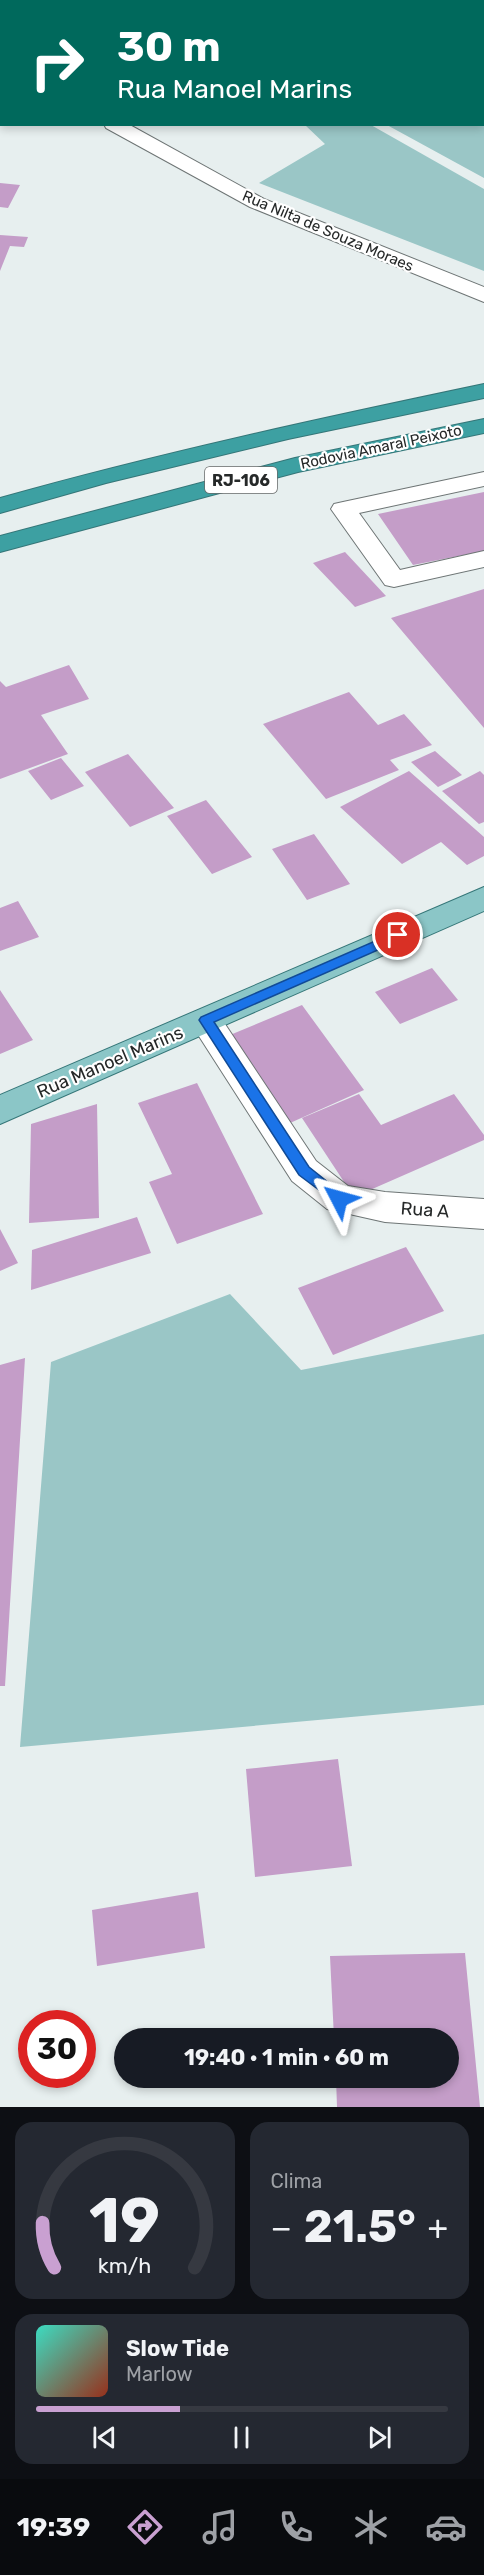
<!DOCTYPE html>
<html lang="pt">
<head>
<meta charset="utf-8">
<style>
  :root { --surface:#171b24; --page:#242831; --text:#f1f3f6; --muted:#9ea1a6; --line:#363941; --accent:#c9a0d1 }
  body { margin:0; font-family:Rubik,sans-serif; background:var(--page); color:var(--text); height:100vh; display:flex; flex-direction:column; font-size:22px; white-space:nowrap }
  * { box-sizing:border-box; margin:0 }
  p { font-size:20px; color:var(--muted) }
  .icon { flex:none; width:33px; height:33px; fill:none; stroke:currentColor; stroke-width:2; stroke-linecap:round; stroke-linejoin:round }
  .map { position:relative; height:2107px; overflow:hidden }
  .details { display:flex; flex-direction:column; gap:15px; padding:15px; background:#0d0f14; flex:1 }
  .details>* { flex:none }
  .banner { position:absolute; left:0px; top:0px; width:484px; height:126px; box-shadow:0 3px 9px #0003; background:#00695c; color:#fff; overflow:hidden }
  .speed { position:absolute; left:18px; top:2010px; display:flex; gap:12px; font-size:30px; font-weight:700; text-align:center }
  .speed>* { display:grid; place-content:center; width:78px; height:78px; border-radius:50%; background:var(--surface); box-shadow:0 3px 9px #0003; line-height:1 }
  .speed .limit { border:9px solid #d22; background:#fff; color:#111 }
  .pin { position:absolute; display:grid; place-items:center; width:51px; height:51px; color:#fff; margin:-26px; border:3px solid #fff; border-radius:50%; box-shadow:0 2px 6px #0007 }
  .me { position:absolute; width:66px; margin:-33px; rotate:309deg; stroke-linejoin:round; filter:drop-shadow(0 0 4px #0008) }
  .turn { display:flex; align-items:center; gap:21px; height:126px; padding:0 18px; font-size:27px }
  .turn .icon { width:78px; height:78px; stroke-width:2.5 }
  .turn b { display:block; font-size:42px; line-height:51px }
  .big { font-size:45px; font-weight:700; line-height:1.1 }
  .details .card { flex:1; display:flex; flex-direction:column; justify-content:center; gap:9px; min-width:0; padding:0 21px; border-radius:18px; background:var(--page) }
  .details .dial { align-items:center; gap:0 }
  .dial svg { height:156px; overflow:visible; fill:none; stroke:var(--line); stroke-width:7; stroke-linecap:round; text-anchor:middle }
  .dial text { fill:var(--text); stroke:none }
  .song { display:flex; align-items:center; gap:18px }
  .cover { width:72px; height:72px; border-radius:9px; background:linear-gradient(135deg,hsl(170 70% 55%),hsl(10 70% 35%)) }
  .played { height:6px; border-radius:3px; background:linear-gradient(90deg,var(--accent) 35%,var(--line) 35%) }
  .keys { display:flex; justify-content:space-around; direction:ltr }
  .heat { display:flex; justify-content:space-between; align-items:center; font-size:33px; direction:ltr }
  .details .tiles { flex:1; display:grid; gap:15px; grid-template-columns:1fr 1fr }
  .card:last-child { grid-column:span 2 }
  .trip { position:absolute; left:114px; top:2028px; width:345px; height:60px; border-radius:30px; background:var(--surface); box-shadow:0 3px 9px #0003; font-weight:700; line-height:60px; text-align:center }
  .menu { display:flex; height:96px; justify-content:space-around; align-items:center; background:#090b0e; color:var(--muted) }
  .menu .icon { width:42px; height:42px }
  .menu .selected { color:var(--accent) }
  .menu b { font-size:27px; color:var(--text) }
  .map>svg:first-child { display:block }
  .green { fill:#9ac6c6 }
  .building { fill:#c49dc8 }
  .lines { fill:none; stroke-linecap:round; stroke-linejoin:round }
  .minor-casing { stroke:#6e7575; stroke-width:2 }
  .major-casing { stroke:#357678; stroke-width:2 }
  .highway-casing { stroke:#357678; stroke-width:2 }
  .minor { fill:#fff; fill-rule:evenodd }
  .major { fill:#8bc6c7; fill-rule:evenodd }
  .highway { fill:#3da0a2; fill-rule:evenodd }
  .route { fill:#1a73e8; stroke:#114b97; stroke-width:1.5 }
  .labels { text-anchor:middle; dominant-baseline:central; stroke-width:4.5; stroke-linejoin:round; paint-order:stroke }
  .far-street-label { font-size:15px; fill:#262929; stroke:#fff }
  .shield { fill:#fff; stroke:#676969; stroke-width:1.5 }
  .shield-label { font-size:16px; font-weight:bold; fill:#262929 }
  .street-label { font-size:18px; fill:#262929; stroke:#fff }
</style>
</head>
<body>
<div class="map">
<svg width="484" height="2107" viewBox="0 0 484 2107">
  <rect width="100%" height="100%" fill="#e7efef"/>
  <!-- green -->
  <path class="green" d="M 199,0 L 484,0 L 484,178 L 387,125 L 483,124 L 483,2 Z
    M 305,125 L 371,125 L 484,189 L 484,271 L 259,183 L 325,144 Z
    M 230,1294 L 301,1370 L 484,1334 L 484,1705 L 20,1747 L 51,1362 Z"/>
  <!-- building -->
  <path class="building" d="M 0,183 L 20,185 L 8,208 L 0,207 Z
    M 0,235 L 28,237 L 24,247 L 10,246 L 0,271 Z
    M 484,492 L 484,551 L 413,565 L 378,514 Z
    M 345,552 L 386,596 L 355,607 L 313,563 Z
    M 484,589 L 484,728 L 391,618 Z
    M 69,665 L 89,699 L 41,715 L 68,754 L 0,779 L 0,681 L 6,687 Z
    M 349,692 L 378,725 L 404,714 L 432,745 L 390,760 L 399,770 L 326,799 L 263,724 Z
    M 435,751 L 462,775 L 438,787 L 411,762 Z
    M 128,754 L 174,808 L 130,827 L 85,772 Z
    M 61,758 L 84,786 L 51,800 L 28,771 Z
    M 409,771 L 484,837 L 484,856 L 467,865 L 441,842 L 402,864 L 340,807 Z
    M 480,771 L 484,775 L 484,822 L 479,824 L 442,791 Z
    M 206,800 L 252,857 L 212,874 L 167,816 Z
    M 314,834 L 350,884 L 307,900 L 272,849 Z
    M 18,901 L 39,937 L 0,951 L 0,908 Z
    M 432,968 L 458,1000 L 400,1024 L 375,992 Z
    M 0,990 L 33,1040 L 0,1054 Z
    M 302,1005 L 364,1090 L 290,1123 L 230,1035 Z
    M 197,1083 L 263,1214 L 177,1244 L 149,1182 L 172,1174 L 138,1103 Z
    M 359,1094 L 381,1125 L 454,1094 L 484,1135 L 484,1140 L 354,1197 L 302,1118 Z
    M 97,1104 L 99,1218 L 29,1223 L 31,1124 Z
    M 137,1217 L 151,1253 L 31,1290 L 32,1250 Z
    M 0,1229 L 18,1263 L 0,1271 Z
    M 406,1247 L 444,1311 L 333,1355 L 298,1288 Z
    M 25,1358 L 5,1686 L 0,1686 L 0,1365 Z
    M 338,1759 L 352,1866 L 255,1877 L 246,1769 Z
    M 198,1892 L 205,1948 L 97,1966 L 92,1910 Z
    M 465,1953 L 480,2107 L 337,2107 L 336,2078 L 448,2078 L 448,2038 L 334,2038 L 330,1956 Z"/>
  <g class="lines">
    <!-- minor casing -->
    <g class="minor-casing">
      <path id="minor" d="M 0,62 L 2,62 L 2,73 L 0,73 Z
        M 104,124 L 128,124 L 264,199 L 484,287 L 484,302 L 250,207 L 106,128 Z
        M 484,472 L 484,486 L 359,513 L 400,570 L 484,551 L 484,567 L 394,587 L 385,585 L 331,509 L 334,504 L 343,502 Z
        M 206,1008 L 217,1012 L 316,1161 L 348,1186 L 385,1192 L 484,1199 L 484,1229 L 385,1222 L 327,1209 L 292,1181 L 195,1030 L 190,1021 L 195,1012 Z"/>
    </g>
    <!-- major casing -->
    <g class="major-casing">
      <path id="major" d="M 484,887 L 484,911 L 0,1124 L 0,1095 Z"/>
    </g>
    <!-- highway casing -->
    <g class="highway-casing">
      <path id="highway" d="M 484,384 L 484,398 L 288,439 L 106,483 L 0,513 L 0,498 C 160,453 322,418 484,384 Z
        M 484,419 L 484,433 L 298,472 L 0,552 L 0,536 L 295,458 Z"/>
    </g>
    <!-- minor -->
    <use href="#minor" class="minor"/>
    <!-- major -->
    <use href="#major" class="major"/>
    <!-- highway -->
    <use href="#highway" class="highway"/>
  </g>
  <!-- route -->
  <path class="route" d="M 398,931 L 405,935 L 403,939 L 214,1022 L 309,1167 L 344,1195 L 346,1199 L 344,1204 L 339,1205 L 299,1175 L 199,1020 L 201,1017 Z"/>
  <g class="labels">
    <!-- far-street labels -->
    <g class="far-street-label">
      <text transform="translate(328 231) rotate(23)">Rua Nilta de Souza Moraes</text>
      <text transform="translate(381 447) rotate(-12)">Rodovia Amaral Peixoto</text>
    </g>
    <!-- shield labels -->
    <rect class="shield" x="205" y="467" width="72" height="26" rx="4.5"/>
    <g class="shield-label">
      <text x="241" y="480">RJ-106</text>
    </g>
    <!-- street labels -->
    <g class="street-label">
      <text transform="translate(110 1062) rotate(-23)">Rua Manoel Marins</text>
      <text transform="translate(425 1210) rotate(4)">Rua A</text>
    </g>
  </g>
</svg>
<div class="speed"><div class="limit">30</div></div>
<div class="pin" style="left:398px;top:935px;background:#d93025"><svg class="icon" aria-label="arrive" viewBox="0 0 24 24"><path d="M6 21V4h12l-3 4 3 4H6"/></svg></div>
<svg class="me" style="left:339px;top:1199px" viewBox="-20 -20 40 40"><path d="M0-17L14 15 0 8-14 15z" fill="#1a73e8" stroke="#fff" stroke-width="4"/></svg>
<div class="trip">19:40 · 1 min · 60 m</div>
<div class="banner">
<div class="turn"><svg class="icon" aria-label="right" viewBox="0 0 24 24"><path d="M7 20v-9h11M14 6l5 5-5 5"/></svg><div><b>30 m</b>Rua Manoel Marins</div></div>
</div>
</div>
<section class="details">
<div class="tiles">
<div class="card dial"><svg viewBox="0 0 100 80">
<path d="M14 69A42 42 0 1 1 86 69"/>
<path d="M14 69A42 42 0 0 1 8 46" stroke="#c9a0d1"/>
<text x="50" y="56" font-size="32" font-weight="700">19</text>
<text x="50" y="72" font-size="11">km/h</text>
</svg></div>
<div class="card"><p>Clima</p>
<div class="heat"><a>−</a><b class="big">21.5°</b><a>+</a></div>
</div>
<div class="card">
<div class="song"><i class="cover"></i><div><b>Slow Tide</b><p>Marlow</p></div></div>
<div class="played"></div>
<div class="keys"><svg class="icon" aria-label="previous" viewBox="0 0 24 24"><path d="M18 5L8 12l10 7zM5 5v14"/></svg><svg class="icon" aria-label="pause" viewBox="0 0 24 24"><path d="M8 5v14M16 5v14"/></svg><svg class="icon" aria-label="next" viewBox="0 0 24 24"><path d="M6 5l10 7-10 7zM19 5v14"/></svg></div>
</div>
</div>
</section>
<nav class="menu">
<b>19:39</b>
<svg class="icon selected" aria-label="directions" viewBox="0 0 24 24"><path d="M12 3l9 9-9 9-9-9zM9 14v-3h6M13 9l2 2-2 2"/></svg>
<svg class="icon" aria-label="music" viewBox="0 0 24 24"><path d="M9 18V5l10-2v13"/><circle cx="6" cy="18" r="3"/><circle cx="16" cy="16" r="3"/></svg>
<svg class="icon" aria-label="phone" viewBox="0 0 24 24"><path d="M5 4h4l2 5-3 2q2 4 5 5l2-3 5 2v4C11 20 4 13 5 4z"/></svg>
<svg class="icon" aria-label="climate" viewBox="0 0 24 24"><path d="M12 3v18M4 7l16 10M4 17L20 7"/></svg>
<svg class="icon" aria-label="car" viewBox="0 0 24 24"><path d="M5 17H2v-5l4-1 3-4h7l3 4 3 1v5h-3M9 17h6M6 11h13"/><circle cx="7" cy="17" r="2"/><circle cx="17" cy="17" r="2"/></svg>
</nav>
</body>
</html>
